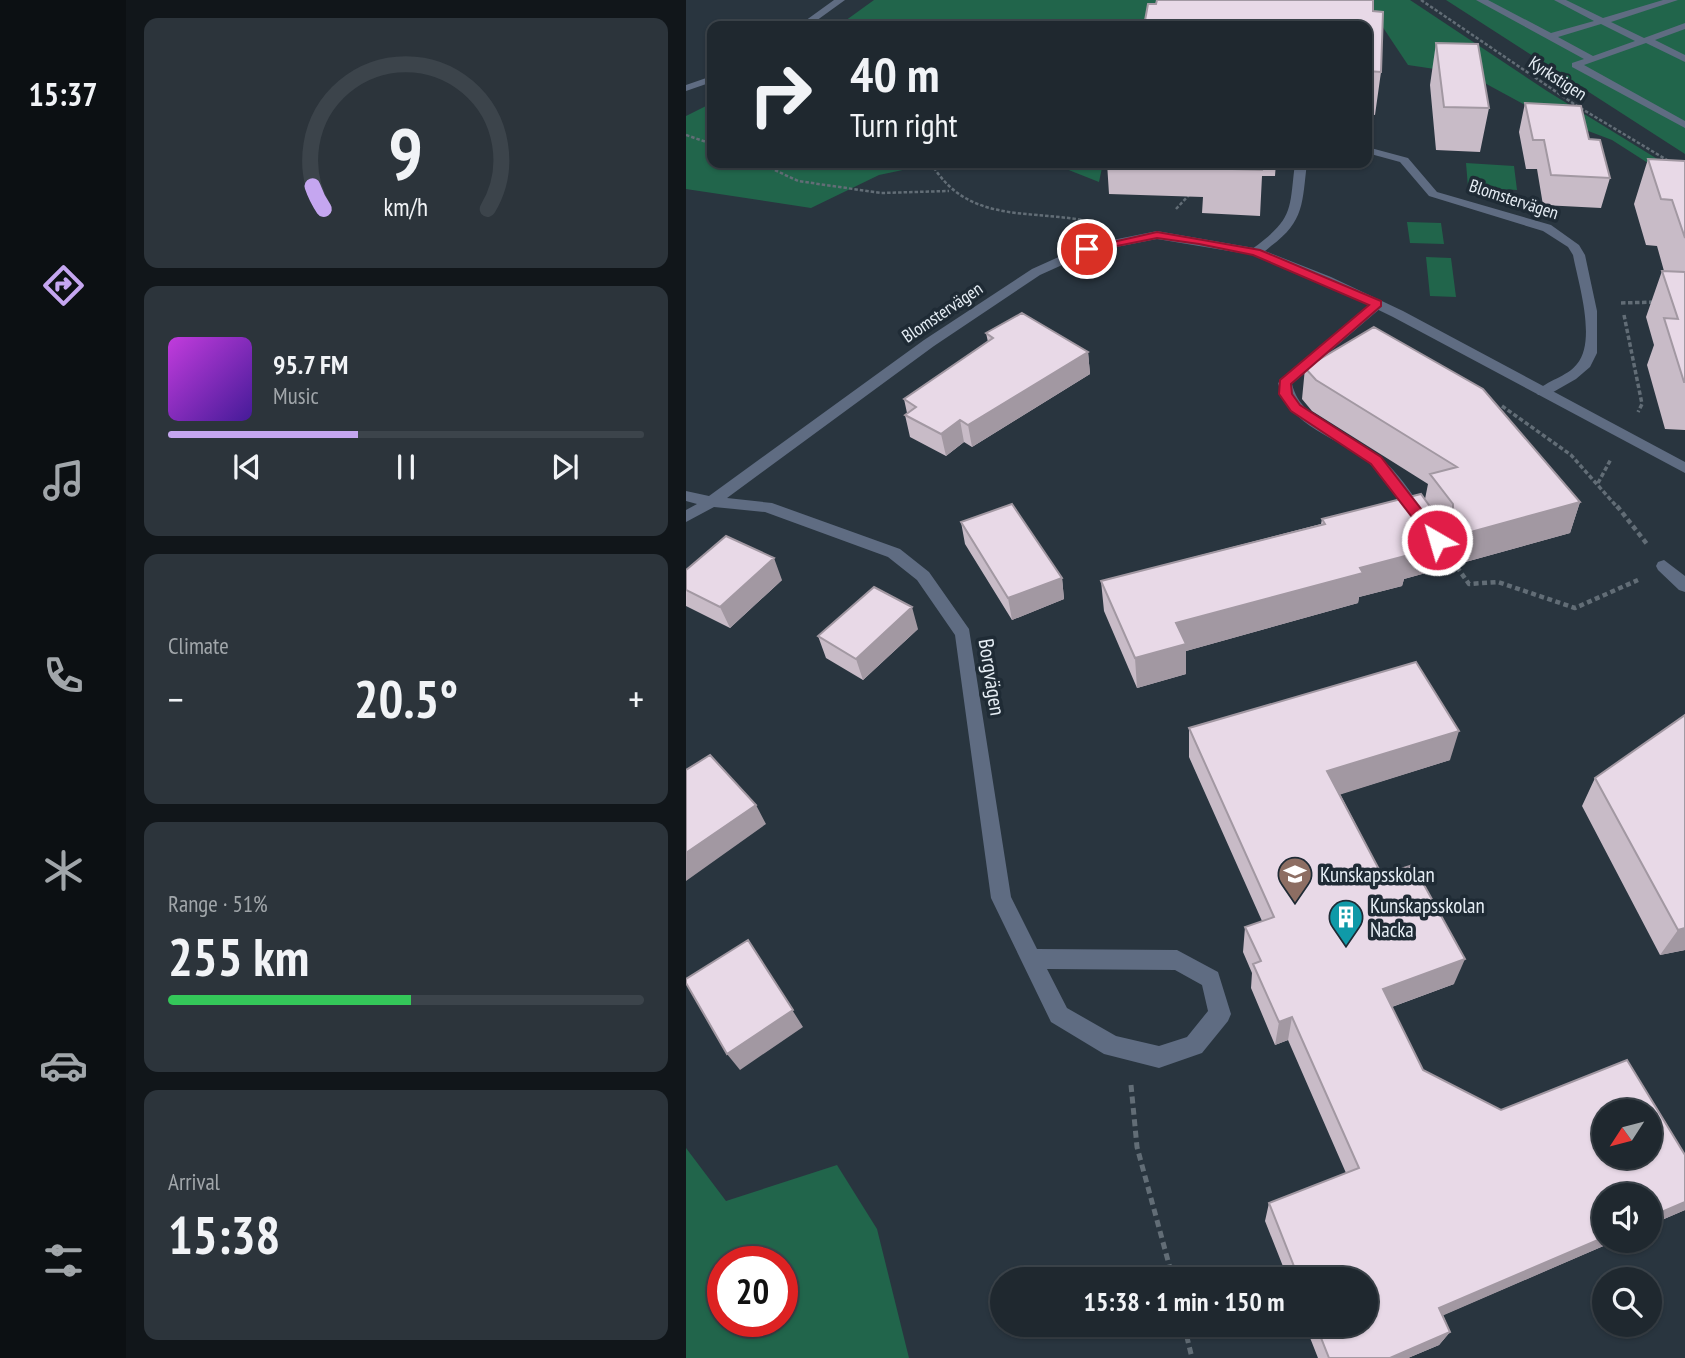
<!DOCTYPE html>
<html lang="en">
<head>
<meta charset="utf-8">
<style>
  :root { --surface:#1f282f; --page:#2c343b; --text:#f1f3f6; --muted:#a1a6aa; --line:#3c444b; --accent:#c5a6f0 }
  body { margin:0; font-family:"PT Sans Narrow",sans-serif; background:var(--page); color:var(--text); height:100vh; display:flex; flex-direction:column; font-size:26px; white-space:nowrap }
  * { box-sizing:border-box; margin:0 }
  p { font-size:23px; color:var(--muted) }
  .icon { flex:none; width:38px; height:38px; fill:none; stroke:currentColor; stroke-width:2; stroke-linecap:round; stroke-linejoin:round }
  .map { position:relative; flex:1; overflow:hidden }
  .sheet { display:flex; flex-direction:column; gap:18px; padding:18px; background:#11161a; width:560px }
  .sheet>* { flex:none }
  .hud { position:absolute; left:21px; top:21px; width:665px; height:147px; border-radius:14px; box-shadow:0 2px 5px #0004,0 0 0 2px var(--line); background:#1f282f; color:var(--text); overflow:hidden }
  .needle { width:46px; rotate:234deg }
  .controls { position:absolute; left:906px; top:1099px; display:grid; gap:14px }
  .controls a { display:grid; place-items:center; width:70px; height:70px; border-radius:50%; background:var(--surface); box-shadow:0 2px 5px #0004,0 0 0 2px var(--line); font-size:35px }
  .speed { position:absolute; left:21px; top:1246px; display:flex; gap:14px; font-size:35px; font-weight:700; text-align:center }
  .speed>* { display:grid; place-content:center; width:91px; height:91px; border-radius:50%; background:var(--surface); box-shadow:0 2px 5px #0004,0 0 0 2px var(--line); line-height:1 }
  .speed .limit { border:10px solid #d22; background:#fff; color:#111 }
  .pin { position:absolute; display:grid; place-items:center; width:60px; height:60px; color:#fff; margin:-30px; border:4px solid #fff; border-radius:50%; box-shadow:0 2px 7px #0007 }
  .me { position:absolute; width:77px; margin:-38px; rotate:322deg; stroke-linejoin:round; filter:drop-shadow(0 0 5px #0008) }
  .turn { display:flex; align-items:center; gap:24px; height:147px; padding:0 28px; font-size:32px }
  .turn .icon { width:91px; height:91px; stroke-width:2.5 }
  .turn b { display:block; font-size:49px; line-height:60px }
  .big { font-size:52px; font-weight:600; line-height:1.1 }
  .sheet .tile { flex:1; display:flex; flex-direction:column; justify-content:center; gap:10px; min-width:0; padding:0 24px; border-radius:14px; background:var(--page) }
  .sheet .dial { align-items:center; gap:0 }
  .dial svg { height:182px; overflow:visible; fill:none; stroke:var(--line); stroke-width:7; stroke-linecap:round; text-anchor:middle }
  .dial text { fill:var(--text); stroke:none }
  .song { display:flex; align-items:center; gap:21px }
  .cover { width:84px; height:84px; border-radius:10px; background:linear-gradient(135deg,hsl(290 70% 55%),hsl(260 70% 35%)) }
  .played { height:7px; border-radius:4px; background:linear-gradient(90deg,var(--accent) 40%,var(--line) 40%) }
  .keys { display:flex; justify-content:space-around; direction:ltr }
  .heat { display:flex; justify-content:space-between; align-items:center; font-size:38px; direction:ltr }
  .charge { height:10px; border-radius:5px; background:linear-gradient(90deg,#34c759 51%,var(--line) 0) }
  .trip { position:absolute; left:304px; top:1267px; width:388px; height:70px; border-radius:35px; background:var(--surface); box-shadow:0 2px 5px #0004,0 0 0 2px var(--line); font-weight:600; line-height:70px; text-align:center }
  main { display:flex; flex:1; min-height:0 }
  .menu { display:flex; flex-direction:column; width:126px; justify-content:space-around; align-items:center; background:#0c1013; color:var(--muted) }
  .menu .icon { width:49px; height:49px }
  .menu .current { color:var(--accent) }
  .menu b { font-size:32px; color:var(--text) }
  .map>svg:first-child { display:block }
  .green { fill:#21654b; fill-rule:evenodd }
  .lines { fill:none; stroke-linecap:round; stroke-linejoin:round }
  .path-far3 { stroke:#626d76; stroke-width:2.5; stroke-dasharray:3.5 2; stroke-linecap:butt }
  .path-far2 { stroke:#626d76; stroke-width:3.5; stroke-dasharray:4.5 2.5; stroke-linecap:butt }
  .path-far1 { stroke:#626d76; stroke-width:4.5; stroke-dasharray:5 3.5; stroke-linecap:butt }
  .path { stroke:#626d76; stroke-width:5; stroke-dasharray:7 4.5; stroke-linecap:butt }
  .service { fill:#5f6c82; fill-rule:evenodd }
  .minor { fill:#5f6c82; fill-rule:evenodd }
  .wall { fill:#c8bbc7 }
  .shaded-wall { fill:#a298a2 }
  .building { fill:#e8d9e7; stroke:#a298a2; stroke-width:2; fill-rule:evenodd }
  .route { fill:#e11d48; stroke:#92132f; stroke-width:2 }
  .labels { text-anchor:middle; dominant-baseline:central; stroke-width:7; stroke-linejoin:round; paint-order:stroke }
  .far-street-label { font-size:18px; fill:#e5edf4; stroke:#1f2b35 }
  .street-label { font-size:21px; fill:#e5edf4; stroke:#1f2b35 }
  .poi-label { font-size:21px; fill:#e5edf4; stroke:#1f2b35; text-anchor:start }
</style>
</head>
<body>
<main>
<nav class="menu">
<b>15:37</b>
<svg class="icon current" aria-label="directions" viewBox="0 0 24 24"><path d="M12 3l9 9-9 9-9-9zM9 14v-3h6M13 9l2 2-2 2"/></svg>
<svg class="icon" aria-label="music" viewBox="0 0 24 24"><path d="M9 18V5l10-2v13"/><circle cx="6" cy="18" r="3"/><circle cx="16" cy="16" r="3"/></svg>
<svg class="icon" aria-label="phone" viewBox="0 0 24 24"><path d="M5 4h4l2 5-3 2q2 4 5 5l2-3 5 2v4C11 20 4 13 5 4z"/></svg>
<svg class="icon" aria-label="climate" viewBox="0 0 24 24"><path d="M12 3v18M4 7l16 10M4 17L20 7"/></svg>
<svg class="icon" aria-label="car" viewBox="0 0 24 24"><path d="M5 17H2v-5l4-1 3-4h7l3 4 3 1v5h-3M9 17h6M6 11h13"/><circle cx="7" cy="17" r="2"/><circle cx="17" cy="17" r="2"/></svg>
<svg class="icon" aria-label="filters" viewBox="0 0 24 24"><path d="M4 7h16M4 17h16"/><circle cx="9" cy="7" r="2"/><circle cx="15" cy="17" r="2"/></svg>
</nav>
<section class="sheet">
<div class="tile dial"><svg viewBox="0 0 100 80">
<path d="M14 69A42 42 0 1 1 86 69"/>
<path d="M14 69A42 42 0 0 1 9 59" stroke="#c5a6f0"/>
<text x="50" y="56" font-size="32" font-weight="700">9</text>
<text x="50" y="72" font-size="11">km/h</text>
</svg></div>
<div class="tile">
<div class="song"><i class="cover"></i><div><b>95.7 FM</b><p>Music</p></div></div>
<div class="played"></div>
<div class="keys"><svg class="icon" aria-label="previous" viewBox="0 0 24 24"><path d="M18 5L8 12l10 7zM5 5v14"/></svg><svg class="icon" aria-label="pause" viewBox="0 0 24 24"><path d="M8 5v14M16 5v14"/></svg><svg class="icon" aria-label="next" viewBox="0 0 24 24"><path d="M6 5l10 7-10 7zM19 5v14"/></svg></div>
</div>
<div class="tile"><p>Climate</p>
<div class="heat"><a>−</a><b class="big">20.5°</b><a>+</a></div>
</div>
<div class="tile"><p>Range · 51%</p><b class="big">255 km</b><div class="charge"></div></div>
<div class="tile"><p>Arrival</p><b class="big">15:38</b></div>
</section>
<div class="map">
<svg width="999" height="1358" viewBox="0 0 999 1358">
  <rect width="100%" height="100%" fill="#29353f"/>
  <!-- green -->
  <path class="green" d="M 188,0 L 528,0 L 470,12 L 455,26 L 152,26 Z
    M 612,0 L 724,0 L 861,91 L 999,176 L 990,181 L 926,140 L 852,112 L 782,74 L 722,65 L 694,23 Z
    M 760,0 L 999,0 L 999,154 Z
    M 26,103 L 26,163 L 250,163 L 193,175 L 125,208 L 0,189 L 0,116 Z
    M 365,163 L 417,163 L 413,182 Z
    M 780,163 L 828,166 L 831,190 L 782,187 Z
    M 721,222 L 755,223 L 758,244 L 724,243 Z
    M 740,257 L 765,258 L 770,297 L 744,296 Z
    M 0,1148 L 40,1201 L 151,1165 L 191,1229 L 223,1358 L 0,1358 ZM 37,1262 L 96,1262 L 96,1321 L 37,1321 Z"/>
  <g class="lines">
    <!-- path-far3 -->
    <path class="path-far3" d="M 735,0 L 891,106 L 986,163
      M 0,135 L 26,144
      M 74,163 L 112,181 L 195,193 L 263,191
      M 245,163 C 280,222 337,210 396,220
      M 490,209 L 505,193"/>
    <!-- path-far2 -->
    <path class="path-far2" d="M 935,303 L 970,302
      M 938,315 L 956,404 L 952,412
      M 816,406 L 885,455 L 932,508
      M 912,483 L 925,459"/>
    <!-- path-far1 -->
    <path class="path-far1" d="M 931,506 L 961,544
      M 766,560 L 783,584 L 812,582 L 889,608 L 952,580"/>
    <!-- path -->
    <path class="path" d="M 445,1085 L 451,1147 L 487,1279
      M 498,1325 L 506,1358"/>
    <!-- service -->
    <path class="service" d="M 790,0 L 802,0 L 865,33 L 908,21 L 868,0 L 880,0 L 917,18 L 977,0 L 992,0 L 925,22 L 958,38 L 999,23 L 999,29 L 969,40 L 999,55 L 999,62 L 960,43 L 898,65 L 999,121 L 999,128 L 886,67 L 886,63 L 898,59 ZM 915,24 L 949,41 L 907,56 L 872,37 Z
      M 681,147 L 722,158 L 751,192 L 865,225 L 893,245 L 899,255 L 911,311 L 911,353 L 904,367 L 890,379 L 862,395 L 852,395 L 850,392 C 861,380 881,377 891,364 C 911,340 892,282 887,255 L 882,247 L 857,231 L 743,196 L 714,162 L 681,153 Z
      M 609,163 L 621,163 C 616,202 619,221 585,246 C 578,252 574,256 566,255 L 566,249 C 608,218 603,212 609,163 Z
      M 691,300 L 697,304 L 696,307 L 606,384 C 616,425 669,432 696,459 C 713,474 728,496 740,515 L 732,520 L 727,519 C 712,501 700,479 683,463 C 652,436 603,428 592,383 Z"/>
    <!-- minor -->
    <path class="minor" d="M 148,0 L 159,0 L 123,26 L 112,26 Z
      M 26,76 L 26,82 L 0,91 L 0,85 Z
      M 471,231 L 574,249 L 645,277 L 717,311 L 999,462 L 999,473 L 707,317 L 637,283 L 567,255 L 471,239 L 405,252 L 354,275 L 248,346 L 41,498 L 86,503 L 214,549 L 243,572 L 283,629 L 325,897 L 351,949 L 491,950 L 532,972 L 545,1014 L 542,1021 L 516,1053 L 473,1068 L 418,1054 L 365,1022 L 305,898 L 269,635 L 231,580 L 202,557 L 79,512 L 28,507 L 0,522 L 0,510 L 11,504 L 0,501 L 0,491 L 23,496 L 238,340 L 346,269 L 397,246 ZM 361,969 L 489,970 L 516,985 L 522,1011 L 501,1037 L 473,1046 L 430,1036 L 381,1008 Z
      M 978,560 L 999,576 L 999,592 L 993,590 L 972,570 L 970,566 L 972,562 Z"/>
  </g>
  <!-- wall -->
  <path class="wall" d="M 687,11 L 695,72 L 689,115 L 681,114 L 681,26 Z
    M 750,43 L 803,108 L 794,152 L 750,150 L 744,85 Z
    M 839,103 L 903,139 L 924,178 L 915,208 L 857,205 L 851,169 L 840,169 L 833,132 Z
    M 962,159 L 999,161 L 999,430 L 979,429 L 961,365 L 968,345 L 960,317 L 976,271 L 978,271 L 971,246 L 960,245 L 948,204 Z
    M 421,163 L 590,163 L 589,176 L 576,176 L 574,216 L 516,213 L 517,197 L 423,194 Z
    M 300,333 L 402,352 L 404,374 L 286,447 L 278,442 L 260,456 L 224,437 L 219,415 L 221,413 L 218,399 L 302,342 Z
    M 619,368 L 894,502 L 884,533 L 718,579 L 716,586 L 673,597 L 672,603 L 500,651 L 500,674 L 451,688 L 418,611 L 415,581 L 635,524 L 636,519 L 739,499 L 742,484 L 626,411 L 616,399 Z
    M 275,522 L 376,578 L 378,599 L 326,620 L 279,544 Z
    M 0,570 L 96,580 L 44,628 L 0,606 Z
    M 232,629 L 177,680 L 140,658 L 132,636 Z
    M 999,715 L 999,950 L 974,955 L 896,806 L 909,778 Z
    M 503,728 L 764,760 L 654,794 L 696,875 L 768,984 L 706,1007 L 737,1070 L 999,1210 L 964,1225 L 964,1195 L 919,1241 L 929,1241 L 757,1315 L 764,1332 L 753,1345 L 722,1358 L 632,1358 L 619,1325 L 681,1325 L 681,1279 L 602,1279 L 579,1221 L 583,1203 L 660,1173 L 602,1040 L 589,1045 L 565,988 L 566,973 L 557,952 L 559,927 L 576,921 L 503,757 Z"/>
  <!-- shaded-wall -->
  <path class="shaded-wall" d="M 402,352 L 404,374 L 286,447 L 282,425 Z
    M 274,420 L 278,442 L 260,456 L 255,434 Z
    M 894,502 L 884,533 L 718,579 L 716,586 L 673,597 L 672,603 L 500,651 L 500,674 L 451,688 L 449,658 L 490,623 L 674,568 L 719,550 Z
    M 88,558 L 96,580 L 44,628 L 34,607 Z
    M 376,578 L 378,599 L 326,620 L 322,598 Z
    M 226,607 L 232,629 L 177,680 L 170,659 Z
    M 773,731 L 764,760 L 637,800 L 641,771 Z
    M 70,805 L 80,824 L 0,881 L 0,853 Z
    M 999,928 L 999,950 L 974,955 L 992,930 Z
    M 62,940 L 117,1027 L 54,1070 L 41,1054 Z
    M 779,959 L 768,984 L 689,1013 L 697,989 Z
    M 606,1017 L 602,1040 L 589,1045 L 593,1022 Z
    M 999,1202 L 999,1210 L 964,1225 L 964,1217 Z
    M 919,1237 L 919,1241 L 929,1241 L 742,1322 L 753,1308 Z
    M 764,1332 L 753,1345 L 722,1358 L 704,1358 Z"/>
  <!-- building -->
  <path class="building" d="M 471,0 L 687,0 L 687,11 L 697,12 L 695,72 L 681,71 L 681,26 L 458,26 L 462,4 L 470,4 Z
    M 750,43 L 792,44 L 803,108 L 758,107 Z
    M 839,103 L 895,106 L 903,139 L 914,140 L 924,178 L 865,175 L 858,140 L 847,140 Z
    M 962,159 L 999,161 L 999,238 L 986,200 L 975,199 Z
    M 518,163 L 577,163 L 576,170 L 517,168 Z
    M 976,271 L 999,272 L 999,382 L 998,382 L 978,318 L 992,319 Z
    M 336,313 L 402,352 L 282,425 L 274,420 L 255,434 L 219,415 L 230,407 L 218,399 L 307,338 L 300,333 Z
    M 688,327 L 797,389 L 894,502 L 719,550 L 723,555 L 674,568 L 677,573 L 490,623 L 500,644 L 449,658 L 415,581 L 639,524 L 636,519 L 735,494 L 750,515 L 767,514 L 767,504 L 744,474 L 771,467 L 630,380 L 619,368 Z
    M 326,504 L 376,578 L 322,598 L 275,522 Z
    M 40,536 L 88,558 L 34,607 L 0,590 L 0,570 Z
    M 188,587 L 226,607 L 170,659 L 132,636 Z
    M 730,662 L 773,731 L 641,771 L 696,875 L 727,865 L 779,959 L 697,989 L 737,1070 L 815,1110 L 941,1060 L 999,1155 L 999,1202 L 964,1217 L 964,1195 L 919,1195 L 919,1237 L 753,1308 L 764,1332 L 704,1358 L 643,1358 L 630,1325 L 681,1325 L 681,1279 L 613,1279 L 583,1203 L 673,1168 L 606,1017 L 593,1022 L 567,964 L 575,961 L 559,927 L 588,917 L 503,728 ZM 919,1111 L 964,1111 L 964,1157 L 919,1157 Z
    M 999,715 L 999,928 L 992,930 L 909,778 Z
    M 24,755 L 70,805 L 0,853 L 0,770 Z
    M 62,940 L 107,1010 L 41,1054 L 0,983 L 0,979 Z"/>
  <!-- route -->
  <path class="route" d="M 471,232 L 574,250 L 695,301 L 695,306 L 605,384 L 606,394 L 614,405 L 695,457 L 756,536 L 756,543 L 746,543 L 685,464 L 605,411 L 593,394 L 594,380 L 683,305 L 567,255 L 513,244 L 471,238 L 401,252 L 396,249 Z"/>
  <!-- icons -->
  <defs>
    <g id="school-pin" transform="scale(1.75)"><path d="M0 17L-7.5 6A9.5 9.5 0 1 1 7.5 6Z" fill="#8d6e63" stroke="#1f2b35"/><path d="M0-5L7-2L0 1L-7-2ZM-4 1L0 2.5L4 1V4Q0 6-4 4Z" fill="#fff"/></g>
    <g id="building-pin" transform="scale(1.75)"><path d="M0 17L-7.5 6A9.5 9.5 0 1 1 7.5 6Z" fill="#0f9aa8" stroke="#1f2b35"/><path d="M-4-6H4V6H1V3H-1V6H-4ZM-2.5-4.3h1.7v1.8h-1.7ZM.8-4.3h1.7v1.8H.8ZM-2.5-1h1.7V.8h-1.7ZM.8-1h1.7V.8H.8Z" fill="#fff"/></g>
  </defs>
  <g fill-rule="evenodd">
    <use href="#school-pin" x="609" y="874"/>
    <use href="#building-pin" x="660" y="917"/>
  </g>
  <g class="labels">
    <!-- far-street labels -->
    <g class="far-street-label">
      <text transform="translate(872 78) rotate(33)">Kyrkstigen</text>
      <text transform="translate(828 199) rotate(18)">Blomstervägen</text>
      <text transform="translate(256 312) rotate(-34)">Blomstervägen</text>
    </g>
    <!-- street labels -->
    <g class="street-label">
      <text transform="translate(306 677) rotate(81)">Borgvägen</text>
    </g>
    <!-- poi labels -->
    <g class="poi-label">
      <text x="634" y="874">Kunskapsskolan</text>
      <text x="684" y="905">Kunskapsskolan<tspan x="684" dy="24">Nacka</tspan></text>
    </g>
  </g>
</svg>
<div class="controls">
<a><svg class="needle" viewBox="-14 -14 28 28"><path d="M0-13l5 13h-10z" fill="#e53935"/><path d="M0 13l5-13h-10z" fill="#a1a6aa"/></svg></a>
<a><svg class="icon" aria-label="sound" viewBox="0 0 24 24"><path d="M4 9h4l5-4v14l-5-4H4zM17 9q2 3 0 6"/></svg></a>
<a><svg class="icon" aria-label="search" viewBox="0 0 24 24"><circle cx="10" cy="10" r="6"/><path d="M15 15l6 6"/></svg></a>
</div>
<div class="speed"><div class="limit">20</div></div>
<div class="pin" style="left:401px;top:249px;background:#d93025"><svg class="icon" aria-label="arrive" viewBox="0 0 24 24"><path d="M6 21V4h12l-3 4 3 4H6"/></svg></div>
<svg class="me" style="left:751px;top:540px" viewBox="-20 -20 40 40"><circle r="17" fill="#e11d48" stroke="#fff" stroke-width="3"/><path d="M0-11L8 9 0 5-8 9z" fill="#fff"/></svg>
<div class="trip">15:38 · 1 min · 150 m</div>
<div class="hud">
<div class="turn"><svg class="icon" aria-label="right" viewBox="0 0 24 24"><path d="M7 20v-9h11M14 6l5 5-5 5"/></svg><div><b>40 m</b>Turn right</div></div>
</div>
</div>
</main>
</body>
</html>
